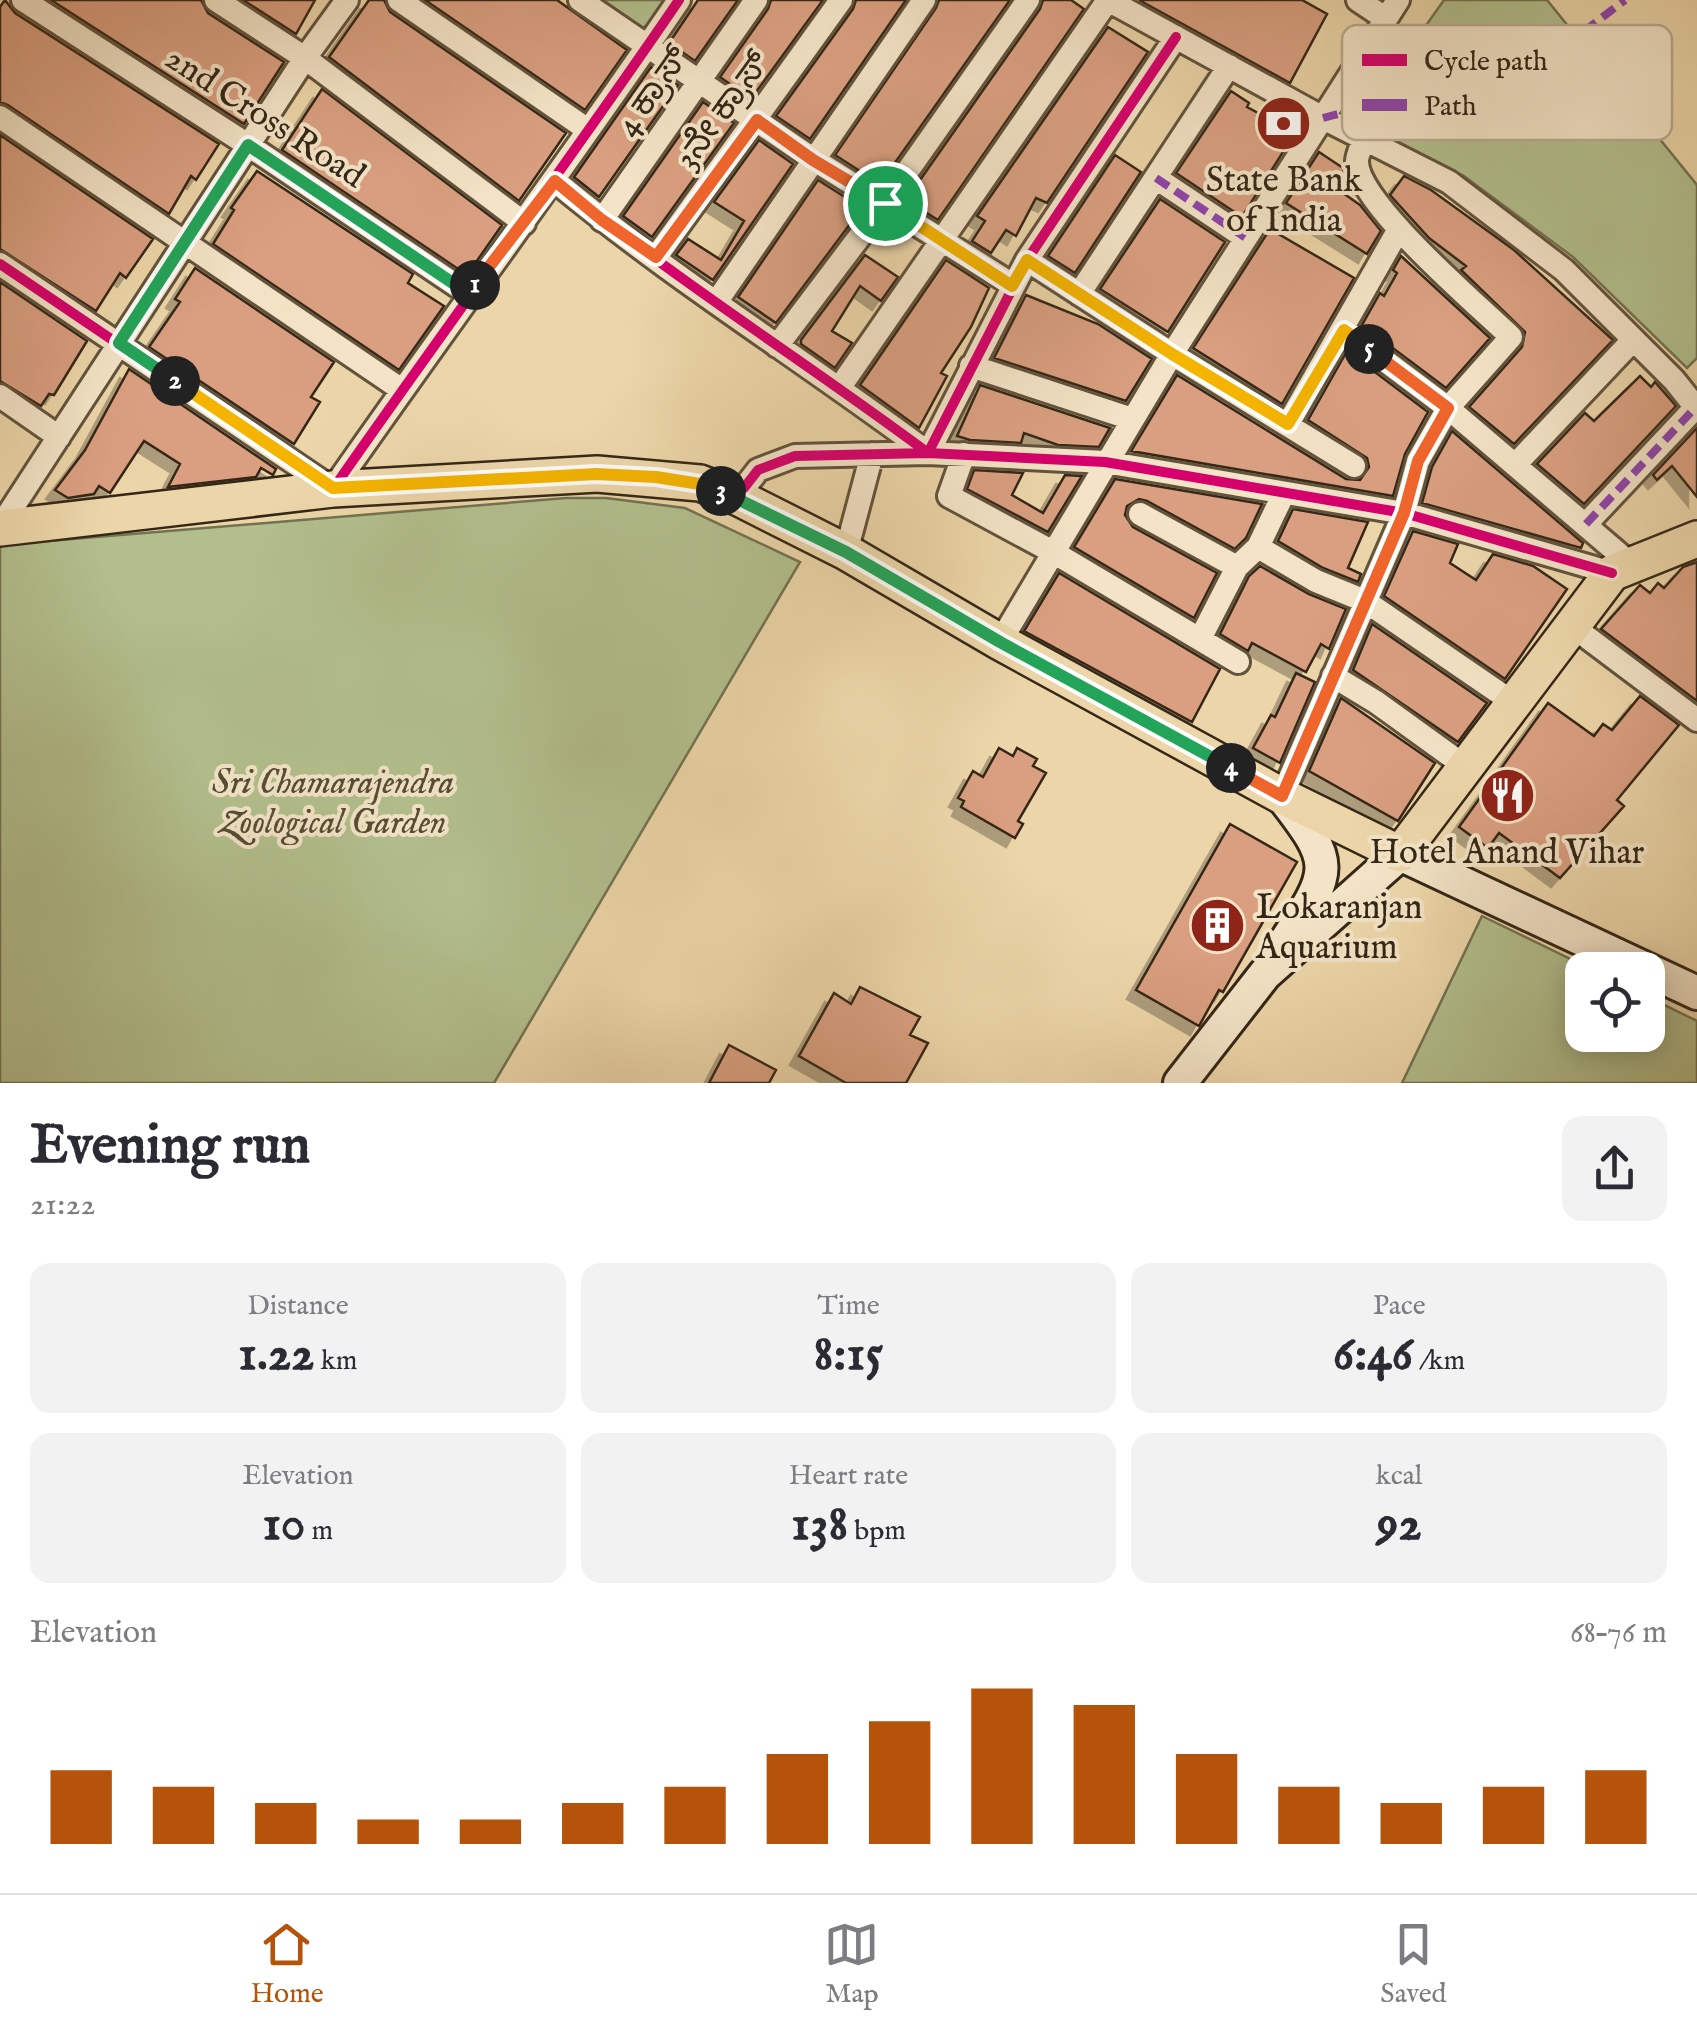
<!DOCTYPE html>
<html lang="en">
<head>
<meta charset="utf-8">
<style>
  body { margin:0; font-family:"IM FELL English","Noto Sans Kannada",serif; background:#f2f2f3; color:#2b2b33; height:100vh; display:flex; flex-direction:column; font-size:38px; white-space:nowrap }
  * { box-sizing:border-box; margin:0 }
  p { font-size:32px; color:#7c7c81 }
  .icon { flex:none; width:55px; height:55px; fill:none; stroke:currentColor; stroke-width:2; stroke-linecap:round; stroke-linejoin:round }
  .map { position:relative; height:1083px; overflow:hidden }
  .details { display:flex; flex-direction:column; background:#fff; flex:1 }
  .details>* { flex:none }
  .controls { position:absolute; left:1565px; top:952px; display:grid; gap:20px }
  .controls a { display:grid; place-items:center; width:100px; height:100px; border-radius:20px; background:#fff; box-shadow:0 5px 25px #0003; font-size:50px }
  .pin { position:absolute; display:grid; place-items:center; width:85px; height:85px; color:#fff; margin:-42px; border:5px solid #fff; border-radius:50%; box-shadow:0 2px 10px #0007 }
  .km { position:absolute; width:50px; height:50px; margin:-25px; border-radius:50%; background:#222; color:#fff; font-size:28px; line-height:50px; text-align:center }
  .round { display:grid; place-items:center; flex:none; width:105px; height:105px; border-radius:20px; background:#f2f2f3 }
  .headline { display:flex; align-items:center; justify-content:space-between; height:170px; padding:0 30px }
  h1 { font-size:55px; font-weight:800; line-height:75px }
  .stats { display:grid; grid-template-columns:repeat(3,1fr); gap:15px; height:170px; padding:10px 30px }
  .stats div { display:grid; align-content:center; border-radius:20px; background:#f2f2f3; text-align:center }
  .stats b { font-size:50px; font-weight:800 }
  .stats small { font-size:28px; font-weight:400 }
  .stats p { font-size:28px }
  .chart { height:280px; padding:20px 30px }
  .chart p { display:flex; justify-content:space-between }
  .chart svg { width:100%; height:180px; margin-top:10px; stroke:#b45309; stroke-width:6 }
  .tab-bar { display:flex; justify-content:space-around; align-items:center; height:140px; border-top:2px solid #e1e1e2; background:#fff; font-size:28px; color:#7c7c81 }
  .tab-bar a { display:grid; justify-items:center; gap:5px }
  .tab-bar .on { color:#b45309 }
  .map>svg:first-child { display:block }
</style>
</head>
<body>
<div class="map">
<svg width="1697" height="1083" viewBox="0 0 1697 1083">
  <defs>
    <filter id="shadow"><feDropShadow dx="-9" dy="9" stdDeviation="0" flood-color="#0004"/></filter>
  </defs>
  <rect width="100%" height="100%" fill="#ecd6a9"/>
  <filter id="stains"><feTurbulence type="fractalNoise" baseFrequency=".002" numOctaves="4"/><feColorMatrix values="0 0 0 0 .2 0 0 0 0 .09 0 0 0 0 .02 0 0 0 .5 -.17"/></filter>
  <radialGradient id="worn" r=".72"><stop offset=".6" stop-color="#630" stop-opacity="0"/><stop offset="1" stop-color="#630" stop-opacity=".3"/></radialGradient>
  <!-- green -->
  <path fill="#b2bf8d" stroke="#737352" stroke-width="2.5" d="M 598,0 L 669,0 L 645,36 Z
    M 1444,0 L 1547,0 L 1697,185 L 1697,358 L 1687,368 L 1573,257 L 1464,176 L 1356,124 Z
    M 566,498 L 606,498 L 685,508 L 800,562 L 494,1083 L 0,1083 L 0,545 Z
    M 1482,916 L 1593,970 L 1582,970 L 1582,1035 L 1648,1035 L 1648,997 L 1697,1021 L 1697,1083 L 1402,1083 Z"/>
  <!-- building -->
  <path fill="#d99f80" stroke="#342717" stroke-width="2.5" filter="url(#shadow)" d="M 5,0 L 15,13 L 219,144 L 196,180 L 191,176 L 169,214 L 8,105 L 0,102 L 0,7 Z
    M 51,0 L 201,0 L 208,13 L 284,62 L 244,124 Z
    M 243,0 L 315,0 L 296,34 Z
    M 369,0 L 384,0 L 390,12 L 566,133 L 519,201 L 329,57 Z
    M 425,0 L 557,0 L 627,50 L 585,110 Z
    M 698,0 L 738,0 L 695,61 L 669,43 Z
    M 771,0 L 823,0 L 751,99 L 720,77 L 768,9 Z
    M 856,0 L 906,0 L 810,139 L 776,116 L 853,9 Z
    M 939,0 L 1010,0 L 880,184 L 835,155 L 936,8 Z
    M 1043,0 L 1071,0 L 1084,9 L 938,220 L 906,200 L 1040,9 Z
    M 1139,0 L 1302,0 L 1327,14 L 1290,83 Z
    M 1108,27 L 1148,52 L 1047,203 L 1036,198 L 1016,236 L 1006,230 L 991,253 L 972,241 L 985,221 L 977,216 Z
    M 651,67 L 678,85 L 599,197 L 574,177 Z
    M 322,89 L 502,225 L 467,275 L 282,150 Z
    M 1231,91 L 1249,103 L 1247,107 L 1295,133 L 1242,217 L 1176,173 Z
    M 703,102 L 734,123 L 652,237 L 623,216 Z
    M 0,135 L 153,239 L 126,278 L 120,273 L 96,311 L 0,249 Z
    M 759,140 L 793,164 L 713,280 L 676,255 L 688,239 L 721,260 L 744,221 L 714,202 Z
    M 1319,152 L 1343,168 L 1347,180 L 1340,191 L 1360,205 L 1381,231 L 1367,254 L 1286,203 Z
    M 1115,155 L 1141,172 L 1075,273 L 1048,256 Z
    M 257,171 L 413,274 L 408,283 L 444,306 L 399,370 L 213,244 L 234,210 L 231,208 Z
    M 1404,176 L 1431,190 L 1514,250 L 1613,340 L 1514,444 L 1469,407 L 1522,347 L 1525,332 L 1461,270 L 1466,266 L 1429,238 L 1390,195 Z
    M 818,180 L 862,208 L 776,323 L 738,297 Z
    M 1160,199 L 1225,242 L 1168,332 L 1100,289 Z
    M 1270,229 L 1354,278 L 1282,404 L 1193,348 Z
    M 865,255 L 898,277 L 881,301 L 860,286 L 832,331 L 852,343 L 835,368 L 801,344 L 801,340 Z
    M 1401,256 L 1490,338 L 1446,388 L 1362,325 L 1380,293 L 1384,296 L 1397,273 L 1393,270 Z
    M 946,260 L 989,288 L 971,327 L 941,373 L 947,376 L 919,428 L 860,385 Z
    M 195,268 L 334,362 L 311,397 L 320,402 L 294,444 L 149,347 L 180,302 L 175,299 Z
    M 0,282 L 87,341 L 54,395 L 49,394 L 41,406 L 0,381 Z
    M 1026,295 L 1098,324 L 1152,359 L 1126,401 L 994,358 Z
    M 1347,351 L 1428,412 L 1405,454 L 1393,496 L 1131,451 L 1177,375 L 1346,479 L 1360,480 L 1369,467 L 1367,458 L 1308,420 Z
    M 129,369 L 276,469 L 273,475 L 261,468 L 256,477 L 168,487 L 180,464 L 144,441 L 110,493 L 99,486 L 94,494 L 68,498 L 55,490 L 85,450 Z
    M 1640,376 L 1651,387 L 1655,382 L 1676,406 L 1584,504 L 1537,464 L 1585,413 L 1594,421 Z
    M 980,385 L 1110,428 L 1099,447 L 1058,445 L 1024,433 L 1021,443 L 970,440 L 957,436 Z
    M 1697,428 L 1697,497 L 1672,466 L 1657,480 L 1653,475 Z
    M 1452,431 L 1583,543 L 1581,548 L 1422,503 L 1432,467 Z
    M 974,470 L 1023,473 L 1012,495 L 1043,513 L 1065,475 L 1082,476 L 1048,532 L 967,489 Z
    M 1115,479 L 1262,504 L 1246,538 L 1235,549 L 1147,501 L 1139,499 L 1127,506 L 1125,515 L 1133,527 L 1217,573 L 1194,618 L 1074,547 Z
    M 1293,509 L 1368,522 L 1348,568 L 1361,574 L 1358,582 L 1323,568 L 1278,541 Z
    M 1413,531 L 1458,544 L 1450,563 L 1476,580 L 1493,554 L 1533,566 L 1567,589 L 1505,679 L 1384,596 Z
    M 1697,562 L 1697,701 L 1601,629 L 1640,585 L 1650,593 L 1658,583 L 1664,588 L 1683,567 Z
    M 1260,566 L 1309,594 L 1346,609 L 1329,649 L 1321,644 L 1306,672 L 1252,643 L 1248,651 L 1220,634 L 1249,576 Z
    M 1059,573 L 1220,669 L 1192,722 L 1024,631 Z
    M 1372,624 L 1487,703 L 1458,742 L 1353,670 Z
    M 1296,673 L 1315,682 L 1280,763 L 1253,748 L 1271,715 L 1275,717 Z
    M 1640,696 L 1679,725 L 1617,800 L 1624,806 L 1560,878 L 1499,833 L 1488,848 L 1459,827 L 1548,703 L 1594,736 L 1603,724 L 1612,730 Z
    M 1341,698 L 1435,763 L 1398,821 L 1309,771 Z
    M 999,748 L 1013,756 L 1017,748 L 1037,759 L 1033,766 L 1046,773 L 1018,821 L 1023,824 L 1015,838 L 961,807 L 964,801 L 958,798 L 973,771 L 983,777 Z
    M 1230,824 L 1297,862 L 1223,992 L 1219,990 L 1199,1026 L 1136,990 Z
    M 860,987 L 920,1017 L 910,1035 L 928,1043 L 906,1083 L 846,1083 L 799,1056 L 834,993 L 851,1004 Z
    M 729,1045 L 776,1070 L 769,1083 L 709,1083 Z"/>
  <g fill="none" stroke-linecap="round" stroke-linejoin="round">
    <defs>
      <path id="minor" d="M 23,0 L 248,145 L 469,294
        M 216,0 L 305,58 L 524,223
        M 399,0 L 588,130
        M 580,0 L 813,159 L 1013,285
        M 1108,0 L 1323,118 L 1449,182 L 1564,270 L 1674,380 L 1697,409
        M 1358,0 L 1385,18
        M 0,117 L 402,390
        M 1156,178 L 1246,238
        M 555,181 C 673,279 805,361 928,453 L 1027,260 L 1176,37
        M 602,220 L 756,0
        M 656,257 L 841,0
        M 1027,260 L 1172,354 L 1354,466
        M 0,264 L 333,489 C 447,325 567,165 679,0
        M 1079,294 L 1229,66
        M 717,301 L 924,0
        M 1344,330 L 1448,408 L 1632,565
        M 777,346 L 885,203 L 1028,0
        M 971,366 L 1132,419
        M 840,387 L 1108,0
        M 0,396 L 59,437
        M 1288,424 L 1399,229
        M 964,454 L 949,496 L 1053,552 L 1238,662
        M 1516,464 L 1633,340
        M 737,497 L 758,470 L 795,456 L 928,453 L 1105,462 L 1404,513 L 1612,573
        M 1140,514 L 1237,567
        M 1586,524 L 1695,408
        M 0,527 L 305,58 L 347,0
        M 1258,547 L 1316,581 L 1365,601 L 1514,703
        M 846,552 L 872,454
        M 1572,626 L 1697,720
        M 1200,639 L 1237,567 L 1258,547 L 1284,493
        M 1000,642 L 1172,354 L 1398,0
        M 1333,676 L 1376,702 L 1466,767
        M 1282,796 L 1404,513 L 1418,461 L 1448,408 L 1511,337 C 1479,306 1356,202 1357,161 C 1357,155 1362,145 1364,139"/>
      <path id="secondary" d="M 1282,796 C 1335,864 1333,869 1286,941
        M 1180,1083 L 1265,974 L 1400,854 L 1697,993"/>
      <path id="primary" d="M 0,528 L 333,489 L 597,474 L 700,483 L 737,497 L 846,552 L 1000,642 L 1282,796 L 1400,854 L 1612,573 L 1697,539"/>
    </defs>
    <!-- minor casing -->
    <use href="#minor" stroke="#62533c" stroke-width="28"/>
    <!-- secondary casing -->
    <use href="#secondary" stroke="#342717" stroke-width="38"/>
    <!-- primary casing -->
    <use href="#primary" stroke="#342717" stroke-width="40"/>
    <!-- minor -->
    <use href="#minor" stroke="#f3e4c7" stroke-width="22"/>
    <!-- secondary -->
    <use href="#secondary" stroke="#f3e4c7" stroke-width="32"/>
    <!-- primary -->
    <use href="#primary" stroke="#ecd6a9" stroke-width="35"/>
    <!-- quiet -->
    <path stroke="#8e44ad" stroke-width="8" stroke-dasharray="15 8" stroke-linecap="butt" d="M 1323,118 L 1482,76 L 1583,32 L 1625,0
      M 1156,178 L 1246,238
      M 1586,524 L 1695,408"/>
    <defs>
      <path id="cycleway" d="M 555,181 C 673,279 805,361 928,453 L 1027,260 L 1176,37
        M 0,264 L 333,489 C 447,325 567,165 679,0
        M 737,497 L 758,470 L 795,456 L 928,453 L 1105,462 L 1404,513 L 1612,573"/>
    </defs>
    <!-- cycleway casing -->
    <use href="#cycleway" stroke="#f3e4c7" stroke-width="16"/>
    <!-- cycleway -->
    <use href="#cycleway" stroke="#d6006c" stroke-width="10"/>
  </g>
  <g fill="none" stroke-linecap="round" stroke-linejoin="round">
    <defs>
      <path id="split-1" d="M 475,285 L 555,181 L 602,220 L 656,257 L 757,120 L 813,160 L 885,203"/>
      <path id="split-2" d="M 175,381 L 119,343 L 248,145 L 469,294 L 475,285"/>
      <path id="split-3" d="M 175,381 L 333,488 L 596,474 L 656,477 L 700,484 L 721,491"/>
      <path id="split-4" d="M 721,491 L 846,552 L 1000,642 L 1231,768"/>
      <path id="split-5" d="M 1231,768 L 1282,796 L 1404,513 L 1418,461 L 1448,408 L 1369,349"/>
      <path id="split-6" d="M 885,203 L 1012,286 L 1027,260 L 1172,354 L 1288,424 L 1344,330 L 1369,349"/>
    </defs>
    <!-- split-1 casing -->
    <use href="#split-1" stroke="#fff" stroke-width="20"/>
    <!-- split-2 casing -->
    <use href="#split-2" stroke="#fff" stroke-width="20"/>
    <!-- split-3 casing -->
    <use href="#split-3" stroke="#fff" stroke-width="20"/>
    <!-- split-4 casing -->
    <use href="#split-4" stroke="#fff" stroke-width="20"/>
    <!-- split-5 casing -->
    <use href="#split-5" stroke="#fff" stroke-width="20"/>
    <!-- split-6 casing -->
    <use href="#split-6" stroke="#fff" stroke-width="20"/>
    <!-- split-1 -->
    <use href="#split-1" stroke="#f0652b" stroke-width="12"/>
    <!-- split-2 -->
    <use href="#split-2" stroke="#22a559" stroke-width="12"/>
    <!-- split-3 -->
    <use href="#split-3" stroke="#f5b400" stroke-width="12"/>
    <!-- split-4 -->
    <use href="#split-4" stroke="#22a559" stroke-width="12"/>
    <!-- split-5 -->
    <use href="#split-5" stroke="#f0652b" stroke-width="12"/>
    <!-- split-6 -->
    <use href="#split-6" stroke="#f5b400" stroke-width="12"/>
  </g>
  <!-- icons -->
  <defs>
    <symbol id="bank-disc" viewBox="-11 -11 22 22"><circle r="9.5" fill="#8f2418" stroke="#f3e4c7"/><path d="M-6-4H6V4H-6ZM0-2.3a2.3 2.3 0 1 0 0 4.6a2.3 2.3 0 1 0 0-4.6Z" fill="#fff"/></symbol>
    <symbol id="restaurant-disc" viewBox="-11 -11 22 22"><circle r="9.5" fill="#8f2418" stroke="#f3e4c7"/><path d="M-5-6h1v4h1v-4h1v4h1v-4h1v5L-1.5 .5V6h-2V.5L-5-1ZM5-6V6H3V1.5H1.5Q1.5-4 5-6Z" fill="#fff"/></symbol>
    <symbol id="building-disc" viewBox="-11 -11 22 22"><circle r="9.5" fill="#8f2418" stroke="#f3e4c7"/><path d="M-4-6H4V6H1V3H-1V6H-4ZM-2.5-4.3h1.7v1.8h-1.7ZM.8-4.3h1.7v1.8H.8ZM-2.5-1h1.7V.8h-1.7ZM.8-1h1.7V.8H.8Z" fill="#fff"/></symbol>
  </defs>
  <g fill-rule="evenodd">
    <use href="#bank-disc" x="1252" y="92" width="63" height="63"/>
    <use href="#restaurant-disc" x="1476" y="764" width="63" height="63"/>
    <use href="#building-disc" x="1186" y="894" width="63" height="63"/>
  </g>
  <g text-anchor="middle" stroke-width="8" stroke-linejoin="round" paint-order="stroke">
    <!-- street labels -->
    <g font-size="35" fill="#342717" stroke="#f3e4c7">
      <text transform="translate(651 90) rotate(-55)" y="12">4 ಕ್ರಾಸ್</text>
      <text transform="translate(721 109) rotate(-54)" y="12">3ನೆೇ ಕ್ರಾಸ್</text>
      <text transform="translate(266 116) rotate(33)" y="12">2nd Cross Road</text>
    </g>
    <!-- poi labels -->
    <g font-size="35" fill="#342717" stroke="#f3e4c7">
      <text x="1284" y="191">State Bank<tspan x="1284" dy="40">of India</tspan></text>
      <text x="1507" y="863">Hotel Anand Vihar</text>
      <text x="1256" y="918" text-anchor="start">Lokaranjan<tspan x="1256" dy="40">Aquarium</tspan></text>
    </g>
    <!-- park labels -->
    <g font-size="35" font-style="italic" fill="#544d34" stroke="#f3e4c7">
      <text x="333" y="793">Sri Chamarajendra<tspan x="333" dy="40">Zoological Garden</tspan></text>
    </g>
  </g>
  <!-- legend -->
  <rect x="1342" y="25" width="330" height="115" rx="15" fill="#f3e4c7" stroke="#baab92" stroke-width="2.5"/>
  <rect x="1362" y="54" width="45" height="12" fill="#d6006c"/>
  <rect x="1362" y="99" width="45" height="12" fill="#8e44ad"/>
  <g font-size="28" fill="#342717">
    <text x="1424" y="70">Cycle path</text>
    <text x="1424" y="115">Path</text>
  </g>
  <rect width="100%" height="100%" filter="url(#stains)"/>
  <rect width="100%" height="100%" fill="url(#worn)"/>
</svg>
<div class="controls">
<a><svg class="icon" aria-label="locate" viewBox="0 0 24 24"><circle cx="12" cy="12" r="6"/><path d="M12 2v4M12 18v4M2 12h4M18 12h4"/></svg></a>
</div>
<div class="pin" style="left:885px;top:203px;background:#1e9e55"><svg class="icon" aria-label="arrive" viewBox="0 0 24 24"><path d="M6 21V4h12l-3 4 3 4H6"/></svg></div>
<b class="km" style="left:475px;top:285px">1</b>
<b class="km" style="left:175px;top:381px">2</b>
<b class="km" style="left:721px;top:491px">3</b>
<b class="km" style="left:1231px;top:768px">4</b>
<b class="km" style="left:1369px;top:349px">5</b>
</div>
<section class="details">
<div class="headline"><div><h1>Evening run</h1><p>21:22</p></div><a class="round"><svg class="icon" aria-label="share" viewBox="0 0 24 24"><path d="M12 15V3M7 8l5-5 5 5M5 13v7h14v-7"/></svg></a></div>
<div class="stats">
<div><p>Distance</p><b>1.22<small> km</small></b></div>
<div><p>Time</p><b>8:15</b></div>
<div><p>Pace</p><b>6:46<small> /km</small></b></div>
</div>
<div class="stats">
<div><p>Elevation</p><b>10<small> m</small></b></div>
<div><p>Heart rate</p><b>138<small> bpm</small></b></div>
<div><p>kcal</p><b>92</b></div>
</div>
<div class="chart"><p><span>Elevation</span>68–76 m</p>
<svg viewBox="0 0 160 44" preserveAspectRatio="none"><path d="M5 44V26M15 44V30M25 44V34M35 44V38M45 44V38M55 44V34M65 44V30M75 44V22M85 44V14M95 44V6M105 44V10M115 44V22M125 44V30M135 44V34M145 44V30M155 44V26"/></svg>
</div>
</section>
<nav class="tab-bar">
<a class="on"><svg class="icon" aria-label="home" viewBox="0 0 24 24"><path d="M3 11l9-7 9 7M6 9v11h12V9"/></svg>Home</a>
<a><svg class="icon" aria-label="map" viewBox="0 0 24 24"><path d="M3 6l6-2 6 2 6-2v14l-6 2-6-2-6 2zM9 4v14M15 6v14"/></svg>Map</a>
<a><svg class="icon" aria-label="saved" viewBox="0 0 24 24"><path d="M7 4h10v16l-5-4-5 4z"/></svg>Saved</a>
</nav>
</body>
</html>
